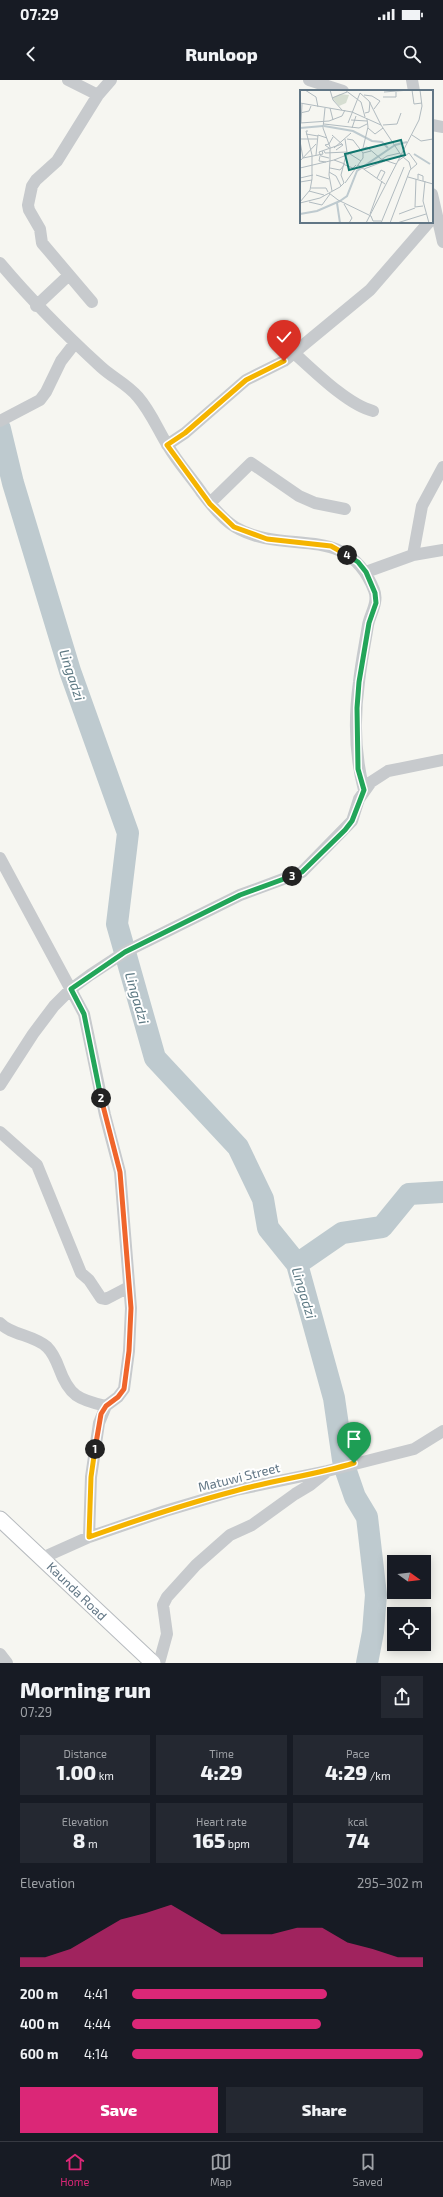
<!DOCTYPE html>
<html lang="en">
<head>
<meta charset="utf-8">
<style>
  body { margin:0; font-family:"Exo 2",sans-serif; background:#242831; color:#f1f3f6; height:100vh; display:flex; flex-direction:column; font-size:15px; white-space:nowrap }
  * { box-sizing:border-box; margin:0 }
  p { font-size:13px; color:#9ea1a6 }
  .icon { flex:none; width:22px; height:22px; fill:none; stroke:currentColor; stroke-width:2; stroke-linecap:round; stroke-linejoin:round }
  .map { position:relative; height:1583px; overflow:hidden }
  .sheet { display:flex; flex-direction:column; background:#171b24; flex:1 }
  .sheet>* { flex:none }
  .needle { width:26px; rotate:105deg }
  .controls { position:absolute; left:387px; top:1475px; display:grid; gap:8px }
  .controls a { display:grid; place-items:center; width:44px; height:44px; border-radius:0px; background:#171b24; box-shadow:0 2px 10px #0003; font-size:20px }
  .pin { position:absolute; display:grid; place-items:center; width:34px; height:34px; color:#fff; margin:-41px -17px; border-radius:50% 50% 50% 0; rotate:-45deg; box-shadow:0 0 4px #0007 }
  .pin .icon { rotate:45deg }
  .km { position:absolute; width:20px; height:20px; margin:-10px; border-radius:50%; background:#222; color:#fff; font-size:11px; line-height:20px; text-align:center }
  .round { display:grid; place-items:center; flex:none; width:42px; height:42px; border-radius:0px; background:#242831 }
  .overview { display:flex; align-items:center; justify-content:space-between; height:68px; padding:0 20px }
  h1 { font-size:22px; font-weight:800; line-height:30px }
  .figures { display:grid; grid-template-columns:repeat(3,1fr); gap:6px; height:68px; padding:4px 20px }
  .figures div { display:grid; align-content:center; border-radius:0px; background:#242831; text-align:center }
  .figures b { font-size:20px; font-weight:800 }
  .figures small { font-size:11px; font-weight:400 }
  .figures p { font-size:11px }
  .chart { height:112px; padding:8px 20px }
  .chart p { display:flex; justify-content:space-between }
  .chart svg { width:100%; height:72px; margin-top:4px; fill:#db2777; opacity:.7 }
  .primary-button { display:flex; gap:8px; margin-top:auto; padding:8px 20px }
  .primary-button a { flex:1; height:46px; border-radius:0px; background:#db2777; color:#fff; font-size:16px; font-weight:800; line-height:46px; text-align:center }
  .primary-button a+a { background:#242831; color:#f1f3f6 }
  ul { padding:0 20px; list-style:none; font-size:13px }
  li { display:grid; grid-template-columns:64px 48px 1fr; align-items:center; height:30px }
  li i { height:10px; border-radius:5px; background:#db2777 }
  .status { display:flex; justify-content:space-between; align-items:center; height:28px; padding:0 20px; background:#171b24; direction:ltr }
  .status svg { height:11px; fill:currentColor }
  header { display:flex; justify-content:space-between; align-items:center; height:52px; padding:0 20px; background:#171b24; font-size:18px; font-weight:800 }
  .menu { display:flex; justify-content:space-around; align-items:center; height:56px; border-top:1px solid #363941; background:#171b24; font-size:11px; color:#9ea1a6 }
  .menu a { display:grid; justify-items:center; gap:2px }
  .menu .selected { color:#db2777 }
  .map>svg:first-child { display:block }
</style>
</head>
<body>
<div class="status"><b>07:29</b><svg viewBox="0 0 49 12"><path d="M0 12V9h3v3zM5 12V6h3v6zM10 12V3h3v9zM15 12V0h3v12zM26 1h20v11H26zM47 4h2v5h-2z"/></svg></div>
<header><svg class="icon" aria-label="back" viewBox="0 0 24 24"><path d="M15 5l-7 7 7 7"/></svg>Runloop<svg class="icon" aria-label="search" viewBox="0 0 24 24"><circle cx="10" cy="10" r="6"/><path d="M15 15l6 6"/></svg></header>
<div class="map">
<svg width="443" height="1583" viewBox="0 0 443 1583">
  <rect width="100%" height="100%" fill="#f6f6f1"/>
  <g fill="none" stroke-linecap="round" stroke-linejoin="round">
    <!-- river -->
    <path stroke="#becacf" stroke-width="22" d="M 0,349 L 13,403 L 70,591 L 128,753 L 117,844 L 155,978 L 238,1067 L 263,1119 L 268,1148 L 297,1184 L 334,1318 L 343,1380
      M 297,1184 L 342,1153 L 382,1147 L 409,1114 L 443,1112
      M 346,1391 L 355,1417 L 367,1437 L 376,1515 L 373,1552 L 367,1583"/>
    <defs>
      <path id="major" d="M 0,1439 L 153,1583"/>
    </defs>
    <!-- major casing -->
    <use href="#major" stroke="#b7bbbf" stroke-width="17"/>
    <!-- minor -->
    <path stroke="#c7cacd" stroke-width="12" d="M 68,0 L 98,15
      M 309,0 L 343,11
      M 412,0 L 414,11
      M 432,45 L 443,47
      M 432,114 L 443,162
      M 0,183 C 32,221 65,254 101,287 C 113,298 127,304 138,317 C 151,332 158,350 168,366 C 178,383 191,397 202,413 C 211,425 222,439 235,447 C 286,477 347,441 374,510 C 379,522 370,534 368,545 C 365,564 361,583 359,602 C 354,638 355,676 364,710
      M 92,222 L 42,163 L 40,149 L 29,130 L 28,125 L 32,106 L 36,100 L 57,81 L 98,15 L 111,0
      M 36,226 L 69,195
      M 294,273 C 314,291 348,325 373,331
      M 0,341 L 40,320 L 46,312 L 61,281 L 75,263
      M 167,365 L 185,353 L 246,300 L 284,281 L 370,210 L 429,142
      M 210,423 L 251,383 L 299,416 L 315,423 L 345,429
      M 413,475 L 422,426 L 443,387
      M 366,492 L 413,475 L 443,470
      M 0,778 L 84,934 L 105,1035 L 120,1092 L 131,1228 L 129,1271 L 124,1309 L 118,1317 L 106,1326 L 99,1343 L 91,1397 L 89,1457
      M 0,1005 L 33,954 L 54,926 L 71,909 L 90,895 L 125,872 L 240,815 L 302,792 L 352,741 L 359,719 L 371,702 L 388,691 L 443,680
      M 0,1052 L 37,1085 L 81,1193 L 89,1200 L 101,1218 L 106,1219 L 129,1207
      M 0,1243 C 11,1255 34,1255 47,1267 C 53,1273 56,1280 59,1288 C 69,1316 79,1320 106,1326
      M 42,1478 L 89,1457 L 165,1431 L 236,1410 L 327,1391 L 414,1369 L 443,1351
      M 0,1574 L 7,1583
      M 159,1583 L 167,1554 L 163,1525 L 167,1517 L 196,1485 L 230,1455 L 252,1445 L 295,1414 L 310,1405 L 326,1392"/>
    <!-- major -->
    <use href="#major" stroke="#fff" stroke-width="15"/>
  </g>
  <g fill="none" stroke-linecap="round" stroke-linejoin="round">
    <defs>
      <path id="split-1" d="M 95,1369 L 91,1397 L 89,1457 C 137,1440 185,1424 235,1411 C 274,1400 315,1395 354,1383"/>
      <path id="split-2" d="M 95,1369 L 101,1334 L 106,1326 L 118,1317 L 124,1309 L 129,1271 L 131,1228 L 120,1092 L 101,1018"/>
      <path id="split-3" d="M 101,1018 L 84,934 L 71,909 L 125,872 L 240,815 L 292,796"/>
      <path id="split-4" d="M 292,796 L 302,792 L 345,750 L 352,741 L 364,710 L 358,689 L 357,628 L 359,602 L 369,543 L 376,523 L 375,513 L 366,492 L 358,482 L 347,475"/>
      <path id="split-5" d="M 284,281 L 246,300 L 185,353 L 167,365 L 210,424 L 234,447 L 267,459 L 331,466 L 347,475"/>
    </defs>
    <!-- split-1 casing -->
    <use href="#split-1" stroke="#fff" stroke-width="8"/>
    <!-- split-2 casing -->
    <use href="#split-2" stroke="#fff" stroke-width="8"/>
    <!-- split-3 casing -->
    <use href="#split-3" stroke="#fff" stroke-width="8"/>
    <!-- split-4 casing -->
    <use href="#split-4" stroke="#fff" stroke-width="8"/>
    <!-- split-5 casing -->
    <use href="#split-5" stroke="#fff" stroke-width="8"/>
    <!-- split-1 -->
    <use href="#split-1" stroke="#f5b400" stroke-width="5"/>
    <!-- split-2 -->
    <use href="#split-2" stroke="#f0652b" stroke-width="5"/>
    <!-- split-3 -->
    <use href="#split-3" stroke="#22a559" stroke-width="5"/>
    <!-- split-4 -->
    <use href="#split-4" stroke="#22a559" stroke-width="5"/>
    <!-- split-5 -->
    <use href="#split-5" stroke="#f5b400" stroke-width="5"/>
  </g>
  <g text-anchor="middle" stroke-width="4" stroke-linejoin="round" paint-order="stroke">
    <!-- street labels -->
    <g font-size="13" fill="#617685" stroke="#fff">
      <text transform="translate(239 1397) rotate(-14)" y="5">Matuwi Street</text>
      <text transform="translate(77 1511) rotate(44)" y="5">Kaunda Road</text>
    </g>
    <!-- water labels -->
    <g font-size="14" font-style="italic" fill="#5d7983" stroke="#fff">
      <text transform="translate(72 595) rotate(72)" y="5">Lingadzi</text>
      <text transform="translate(137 918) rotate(74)" y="5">Lingadzi</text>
      <text transform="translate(304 1213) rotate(73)" y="5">Lingadzi</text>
    </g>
  </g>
  <!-- overview -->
  <g transform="translate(300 10)">
    <rect width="133" height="133" fill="#f6f6f1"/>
    <path d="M 40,4 L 49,5 L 46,13 L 39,16 L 32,8 Z" fill="#d6ded2"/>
    <path fill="none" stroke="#becacf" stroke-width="2" d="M 24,36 L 53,41 L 72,51 L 82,52 L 88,58M 0,38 L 23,36M 95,55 L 107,52M 114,64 L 130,74M 40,111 L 47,106 L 57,81 L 95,55M 37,113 L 40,133M 0,124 L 17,121 L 40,111"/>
    <path fill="none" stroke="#b1bbc0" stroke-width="1" d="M 5,0 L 16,7 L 18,17M 30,0 L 33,10 L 42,20M 45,0 L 61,12 L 65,27M 112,0 L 114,14 L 122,13M 84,2 L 110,0M 64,5 L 72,6 L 80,11 L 74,19M 83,7 L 96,7 L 96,2M 32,8 L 47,2M 0,13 L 52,22 L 81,35 L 101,65M 25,18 L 23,38 L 30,57 L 30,71M 30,18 L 33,30M 0,23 L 9,21 L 11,16M 65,23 L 69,22 L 70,12M 51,30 L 67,31M 0,33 L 29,31 L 42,26 L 45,20M 1,33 L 2,14M 48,33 L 60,3 L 69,11 L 81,35M 24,34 L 59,38 L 67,34M 83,35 L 97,34 L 101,23M 52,38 L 56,26M 68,38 L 75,44 L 83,38M 6,44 L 18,46M 32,45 L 43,55 L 36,60M 112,45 L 121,51 L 133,49M 0,49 L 17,49M 45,49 L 47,62M 47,49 L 53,50 L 63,63M 0,51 L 3,68 L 23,64 L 22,61M 29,58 L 25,55 L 29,54 L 33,47M 34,58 L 51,43M 63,58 L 68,37 L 67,29M 24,61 L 25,63 L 47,62M 50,64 L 61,71M 16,65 L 18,45 L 27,48M 20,66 L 19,71 L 26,72M 103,67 L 109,72 L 111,79M 29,68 L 21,66 L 19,62 L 42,54M 0,71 L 16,54M 30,71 L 29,85 L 32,101M 75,74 L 87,66 L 100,63M 45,75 L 53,78 L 56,75M 58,75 L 85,94M 0,78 L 34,70 L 67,57 L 81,69 L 96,74M 30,78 L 40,80 L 45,74 L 34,70M 64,79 L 85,71M 29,82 L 36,86 L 41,96M 16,85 L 29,89M 108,87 L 133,94M 0,88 L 13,85M 77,88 L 81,80 L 85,82 L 81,90M 116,89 L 115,117 L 123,116M 118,89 L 118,84 L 123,86 L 123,91M 125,91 L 123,111 L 129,133M 0,92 L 12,90M 45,93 L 63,68 L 63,63 L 71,61M 133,94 L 133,117M 11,98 L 26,98 L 28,102M 9,101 L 24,105M 29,103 L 38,110 L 71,126 L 73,131 L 81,131M 0,112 L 10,100 L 12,89 L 12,65 L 6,41 L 8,41M 9,112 L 22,115 L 30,104M 0,113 L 20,108 L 40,97 L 44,93 L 41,85 L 46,65M 44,114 L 52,128 L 49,133M 70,124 L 82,91M 99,124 L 115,118M 66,133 L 119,30 L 122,16 L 120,0M 81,133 L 104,77M 90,133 L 110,80 L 117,74 L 109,63 L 98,71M 97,133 L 126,124"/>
    <path fill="#0f766e" fill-opacity="0.15" stroke="#0f766e" stroke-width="2" d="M 101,50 L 105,65 L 49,80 L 45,64 Z"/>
    <rect width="133" height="133" fill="none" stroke="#617685" stroke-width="2"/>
  </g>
</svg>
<div class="controls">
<a><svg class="needle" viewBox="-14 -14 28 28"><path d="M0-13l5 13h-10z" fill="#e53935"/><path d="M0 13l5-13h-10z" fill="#9ea1a6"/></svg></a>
<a><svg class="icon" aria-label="locate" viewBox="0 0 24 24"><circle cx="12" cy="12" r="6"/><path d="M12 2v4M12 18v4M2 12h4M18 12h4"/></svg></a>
</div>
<div class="pin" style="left:354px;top:1383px;background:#1e9e55"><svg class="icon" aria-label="arrive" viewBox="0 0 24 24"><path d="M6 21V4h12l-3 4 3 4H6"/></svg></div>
<div class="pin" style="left:284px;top:281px;background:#d93025"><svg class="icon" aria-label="check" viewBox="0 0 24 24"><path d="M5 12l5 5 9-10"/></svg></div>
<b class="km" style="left:95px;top:1369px">1</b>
<b class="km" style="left:101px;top:1018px">2</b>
<b class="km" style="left:292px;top:796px">3</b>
<b class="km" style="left:347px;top:475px">4</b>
</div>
<section class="sheet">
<div class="overview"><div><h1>Morning run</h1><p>07:29</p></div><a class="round"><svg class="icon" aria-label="share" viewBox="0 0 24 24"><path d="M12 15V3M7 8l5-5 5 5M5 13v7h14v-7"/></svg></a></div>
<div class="figures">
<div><p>Distance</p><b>1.00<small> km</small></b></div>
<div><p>Time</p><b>4:29</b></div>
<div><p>Pace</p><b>4:29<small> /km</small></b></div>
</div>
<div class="figures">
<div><p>Elevation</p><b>8<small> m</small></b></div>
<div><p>Heart rate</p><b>165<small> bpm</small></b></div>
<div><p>kcal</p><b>74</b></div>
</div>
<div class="chart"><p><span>Elevation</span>295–302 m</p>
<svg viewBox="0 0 160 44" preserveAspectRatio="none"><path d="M0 44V38L10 38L20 33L30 24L40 15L50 11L60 6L70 15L80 24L90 24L100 24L110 20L120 20L130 29L140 33L150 38L160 38V44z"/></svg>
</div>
<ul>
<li><b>200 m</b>4:41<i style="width:67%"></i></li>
<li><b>400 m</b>4:44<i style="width:65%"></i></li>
<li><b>600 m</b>4:14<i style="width:100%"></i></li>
</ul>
<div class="primary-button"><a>Save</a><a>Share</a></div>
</section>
<nav class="menu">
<a class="selected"><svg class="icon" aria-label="home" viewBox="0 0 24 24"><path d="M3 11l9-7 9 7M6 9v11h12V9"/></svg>Home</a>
<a><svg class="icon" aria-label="map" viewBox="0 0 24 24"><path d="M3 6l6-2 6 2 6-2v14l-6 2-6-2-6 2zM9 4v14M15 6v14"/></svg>Map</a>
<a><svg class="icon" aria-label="saved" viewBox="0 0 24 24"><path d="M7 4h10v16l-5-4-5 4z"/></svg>Saved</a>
</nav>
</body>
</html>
